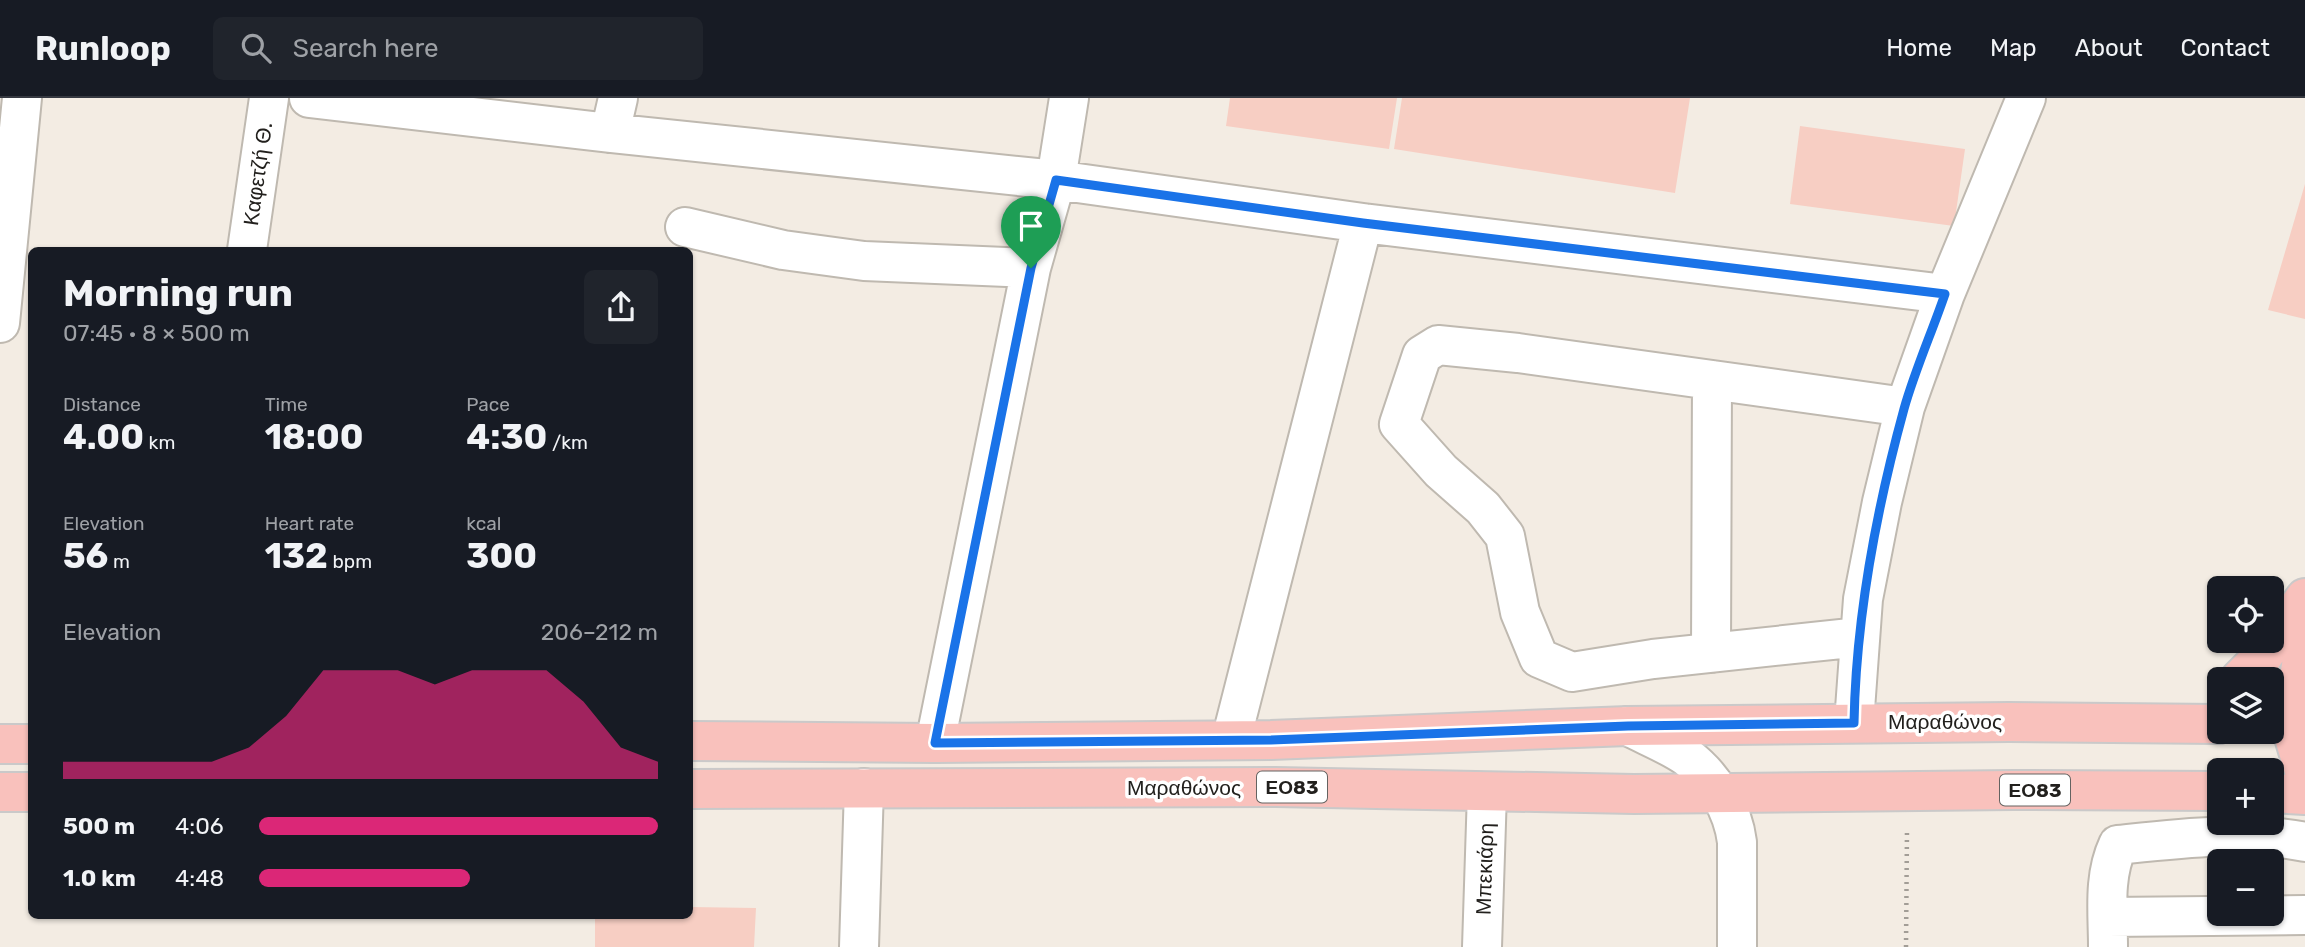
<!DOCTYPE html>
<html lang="en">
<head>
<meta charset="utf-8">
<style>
  body { margin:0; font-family:Rubik,sans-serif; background:#20242c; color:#f1f3f6; height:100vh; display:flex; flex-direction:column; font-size:26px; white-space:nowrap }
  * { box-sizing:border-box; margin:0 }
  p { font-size:23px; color:#9ea1a6 }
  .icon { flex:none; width:38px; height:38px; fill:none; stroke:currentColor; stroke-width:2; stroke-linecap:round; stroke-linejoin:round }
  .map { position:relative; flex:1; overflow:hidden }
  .side { position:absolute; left:28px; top:149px; width:665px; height:672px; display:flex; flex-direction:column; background:#171b24; border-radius:10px; box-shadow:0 2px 5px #0004 }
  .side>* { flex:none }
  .tools { position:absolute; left:2207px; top:478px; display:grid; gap:14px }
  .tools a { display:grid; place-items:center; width:77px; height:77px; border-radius:10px; background:#171b24; box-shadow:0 2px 5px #0004; font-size:35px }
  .pin { position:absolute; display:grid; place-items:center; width:60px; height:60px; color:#fff; margin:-72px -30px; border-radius:50% 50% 50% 0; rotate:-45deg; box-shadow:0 0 7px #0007 }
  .pin .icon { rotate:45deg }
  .round { display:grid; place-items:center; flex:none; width:74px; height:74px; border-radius:10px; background:#20242c }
  .head { display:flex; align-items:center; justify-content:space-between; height:119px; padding:0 35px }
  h1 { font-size:38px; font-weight:700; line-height:52px }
  .figures { display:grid; grid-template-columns:repeat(3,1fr); gap:10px; height:119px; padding:7px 35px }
  .figures div { display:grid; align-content:center }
  .figures b { font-size:35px; font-weight:700 }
  .figures small { font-size:19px; font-weight:400 }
  .figures p { font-size:19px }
  .chart { height:196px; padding:14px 35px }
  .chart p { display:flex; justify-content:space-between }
  .chart svg { width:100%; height:126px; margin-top:7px; fill:#db2777; opacity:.7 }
  ul { padding:0 35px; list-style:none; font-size:23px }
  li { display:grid; grid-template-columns:112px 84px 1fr; align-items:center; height:52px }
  li i { height:18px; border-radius:9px; background:#db2777 }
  header { display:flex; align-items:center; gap:42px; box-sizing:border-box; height:98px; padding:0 35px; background:#171b24; border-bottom:2px solid #363941 }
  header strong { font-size:33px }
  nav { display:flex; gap:38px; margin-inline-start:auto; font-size:24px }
  .search { width:490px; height:63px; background:#20242c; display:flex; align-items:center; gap:18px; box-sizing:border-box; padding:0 24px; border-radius:10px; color:#9ea1a6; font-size:26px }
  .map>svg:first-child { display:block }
</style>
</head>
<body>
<header>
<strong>Runloop</strong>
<div class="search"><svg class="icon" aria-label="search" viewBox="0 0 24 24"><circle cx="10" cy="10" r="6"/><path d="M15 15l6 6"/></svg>Search here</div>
<nav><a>Home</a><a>Map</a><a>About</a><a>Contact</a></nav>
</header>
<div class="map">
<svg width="2305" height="849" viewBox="0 0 2305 849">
  <rect width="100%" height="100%" fill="#f3ece3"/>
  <!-- building -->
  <path fill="#f7cec3" d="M 1230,0 L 1397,0 L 1389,51 L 1226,28 Z
    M 1402,0 L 1690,0 L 1675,95 L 1394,51 Z
    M 1800,28 L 1965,51 L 1954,128 L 1790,106 Z
    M 2305,86 L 2305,221 L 2268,212 Z
    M 690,809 L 756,810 L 754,849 L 595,849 L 595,817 L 690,817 Z"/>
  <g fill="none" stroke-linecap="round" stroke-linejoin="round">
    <defs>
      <path id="minor" d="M 309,0 L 610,35 L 1056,82 L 1363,125 L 1945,196
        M 610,35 L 618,0
        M 685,129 L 783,152 L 864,163 L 1031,170
        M 247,152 L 269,0
        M 0,225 L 22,0
        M 1860,539 L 1653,561 L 1572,574 L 1539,560 L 1520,514 L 1505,438 L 1483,410 L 1441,373 L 1399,326 L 1422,257 L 1438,247 L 1518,255 L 1905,309
        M 1711,555 L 1712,282
        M 1854,625 L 1863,501 L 1882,404 L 1905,309 L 1945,196 L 2026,0
        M 1628,628 C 1647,638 1670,647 1687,659 C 1714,679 1733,712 1737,744 L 1737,849
        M 1231,642 L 1363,125
        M 935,645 L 1031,170 L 1056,82 L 1069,0
        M 2108,819 L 2305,817
        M 859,849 L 864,690
        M 1482,849 L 1487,694
        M 2108,849 C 2108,815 2103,779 2118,747 C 2175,741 2249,732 2305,744"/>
      <path id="major" d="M 2305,543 L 2291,629 L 2305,676
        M 2240,581 L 2263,558 L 2305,500
        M 690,643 L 935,645 L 1271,642 L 1628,628 L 2009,624 L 2219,626
        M 0,646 L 32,646
        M 690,691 L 1276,689 L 1634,696 L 2013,692 L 2219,693
        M 0,694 L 32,694
        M 2272,695 L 2305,697"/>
    </defs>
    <!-- minor casing -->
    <use href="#minor" stroke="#bfb9b0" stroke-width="42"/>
    <!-- major casing -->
    <use href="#major" stroke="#cac9c9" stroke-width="42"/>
    <!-- path -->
    <path stroke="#a29d96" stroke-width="4.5" stroke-dasharray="2 5" stroke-linecap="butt" d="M 1906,849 L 1907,731"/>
    <!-- minor -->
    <use href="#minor" stroke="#fff" stroke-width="38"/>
    <!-- major -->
    <use href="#major" stroke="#f9c1bc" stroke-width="38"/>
  </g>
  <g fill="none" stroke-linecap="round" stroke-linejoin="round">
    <defs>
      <path id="route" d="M 1056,82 L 1363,125 L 1945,196 C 1932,234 1915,272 1904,311 C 1876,413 1856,519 1854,625 L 1628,628 L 1271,642 L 935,645 L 1031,170 Z"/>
    </defs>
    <!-- route casing -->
    <use href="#route" stroke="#fff" stroke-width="14"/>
    <!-- route -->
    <use href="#route" stroke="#1a73e8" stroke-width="9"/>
  </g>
  <g text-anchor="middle" stroke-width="7" stroke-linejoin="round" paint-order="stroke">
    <!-- shield labels -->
    <g fill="#fff" stroke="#646361" stroke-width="2">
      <rect x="1257" y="673.5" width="70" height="31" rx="5"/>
      <rect x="2000" y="676.5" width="70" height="31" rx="5"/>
    </g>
    <g font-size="19" font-weight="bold" fill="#22201d">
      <text x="1292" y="696">ΕΟ83</text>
      <text x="2035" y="699">ΕΟ83</text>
    </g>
    <!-- street labels -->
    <g font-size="21" fill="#22201d" stroke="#fff">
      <text transform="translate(258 76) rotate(-82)" y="7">Καφετζή Θ.</text>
      <text x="1945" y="631">Μαραθώνος</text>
      <text x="1184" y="697">Μαραθώνος</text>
      <text transform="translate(1485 771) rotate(-88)" y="7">Μπεκιάρη</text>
    </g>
  </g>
</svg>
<div class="tools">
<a><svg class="icon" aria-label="locate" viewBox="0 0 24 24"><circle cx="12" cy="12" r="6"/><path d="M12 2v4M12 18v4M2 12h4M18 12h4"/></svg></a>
<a><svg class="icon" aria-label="layers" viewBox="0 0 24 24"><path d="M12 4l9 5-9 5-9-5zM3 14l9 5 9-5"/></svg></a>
<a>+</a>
<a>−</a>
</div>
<div class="pin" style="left:1031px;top:170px;background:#1e9e55"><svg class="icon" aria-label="arrive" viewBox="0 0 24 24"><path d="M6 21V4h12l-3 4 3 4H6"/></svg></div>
<section class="side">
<div class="head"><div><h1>Morning run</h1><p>07:45 · 8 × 500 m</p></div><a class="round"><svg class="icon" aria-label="share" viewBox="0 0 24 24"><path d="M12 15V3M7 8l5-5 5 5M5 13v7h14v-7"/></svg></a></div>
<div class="figures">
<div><p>Distance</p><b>4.00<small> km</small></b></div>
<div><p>Time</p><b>18:00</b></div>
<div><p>Pace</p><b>4:30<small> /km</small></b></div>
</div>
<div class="figures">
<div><p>Elevation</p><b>56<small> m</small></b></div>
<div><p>Heart rate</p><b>132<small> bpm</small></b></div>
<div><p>kcal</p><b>300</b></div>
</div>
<div class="chart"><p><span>Elevation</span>206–212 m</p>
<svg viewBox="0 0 160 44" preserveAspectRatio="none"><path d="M0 44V38L10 38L20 38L30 38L40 38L50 33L60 22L70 6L80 6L90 6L100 11L110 6L120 6L130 6L140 17L150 33L160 38V44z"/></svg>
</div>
<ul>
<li><b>500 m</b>4:06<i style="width:100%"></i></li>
<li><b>1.0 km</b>4:48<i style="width:53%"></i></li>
</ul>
</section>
</div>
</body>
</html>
